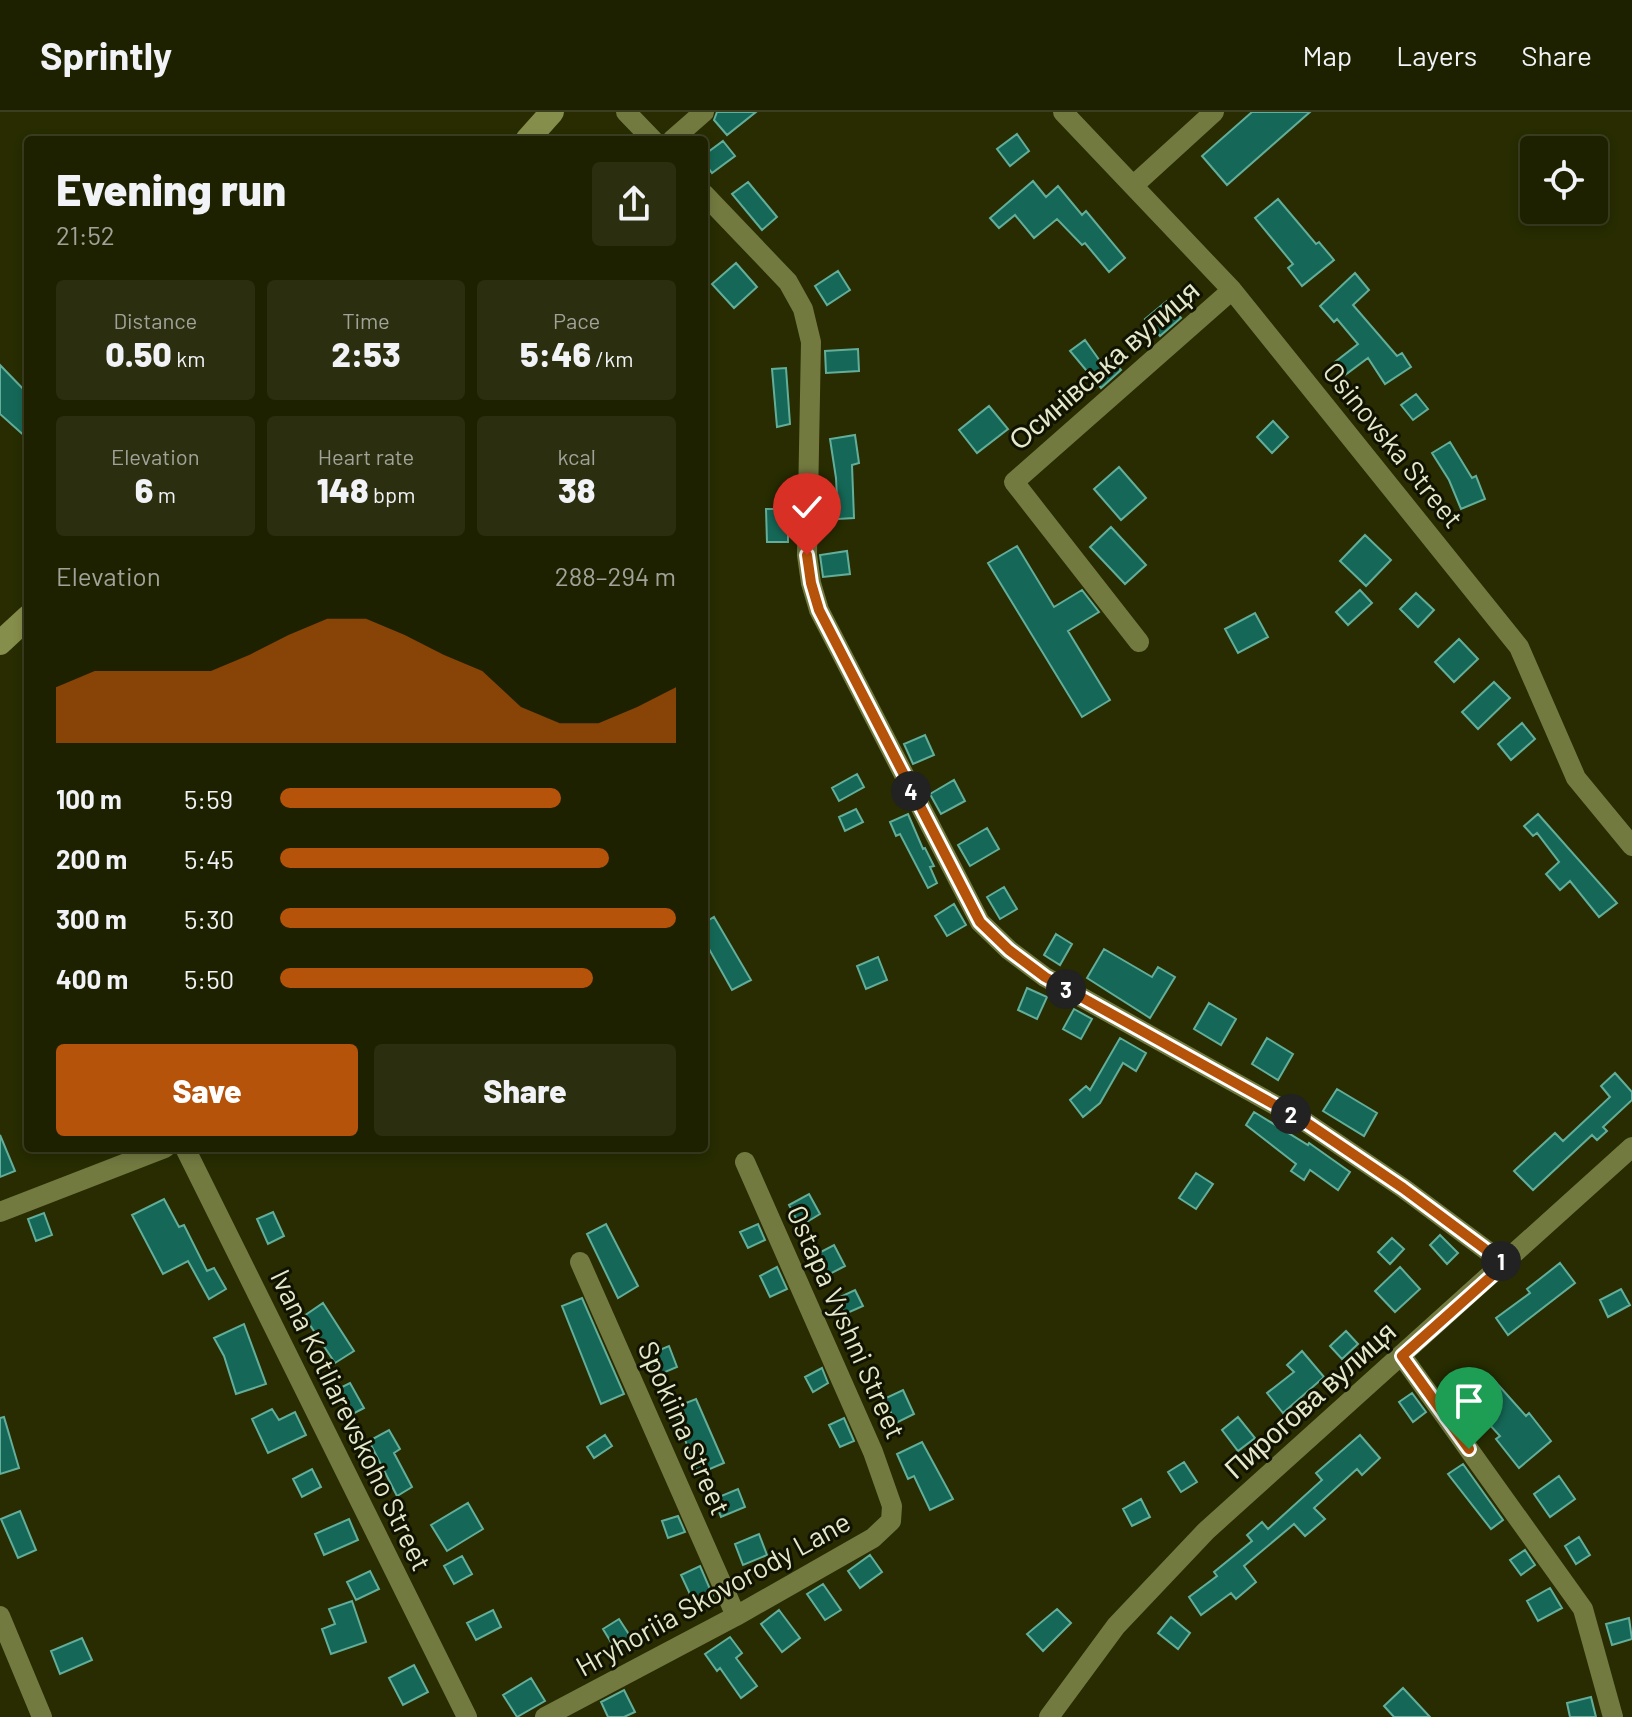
<!DOCTYPE html>
<html lang="en">
<head>
<meta charset="utf-8">
<style>
  body { margin:0; font-family:Barlow,sans-serif; background:#2b2e0f; color:#f1f3f6; height:100vh; display:flex; flex-direction:column; font-size:30px; white-space:nowrap }
  * { box-sizing:border-box; margin:0 }
  p { font-size:26px; color:#a1a399 }
  .icon { flex:none; width:44px; height:44px; fill:none; stroke:currentColor; stroke-width:2; stroke-linecap:round; stroke-linejoin:round }
  .map { position:relative; flex:1; overflow:hidden }
  .details { position:absolute; left:24px; top:24px; width:684px; height:1016px; display:flex; flex-direction:column; background:#1e2100; border-radius:8px; box-shadow:0 4px 12px #0003,0 0 0 2px #3c3e22 }
  .details>* { flex:none }
  .fabs { position:absolute; left:1520px; top:24px; display:grid; gap:16px }
  .fabs a { display:grid; place-items:center; width:88px; height:88px; border-radius:8px; background:#1e2100; box-shadow:0 4px 12px #0003,0 0 0 2px #3c3e22; font-size:40px }
  .pin { position:absolute; display:grid; place-items:center; width:68px; height:68px; color:#fff; margin:-82px -34px; border-radius:50% 50% 50% 0; rotate:-45deg; box-shadow:0 0 8px #0007 }
  .pin .icon { rotate:45deg }
  .km { position:absolute; width:40px; height:40px; margin:-20px; border-radius:50%; background:#222; color:#fff; font-size:22px; line-height:40px; text-align:center }
  .round { display:grid; place-items:center; flex:none; width:84px; height:84px; border-radius:8px; background:#2b2e0f }
  .summary { display:flex; align-items:center; justify-content:space-between; height:136px; padding:0 32px }
  h1 { font-size:44px; font-weight:800; line-height:60px }
  .figures { display:grid; grid-template-columns:repeat(3,1fr); gap:12px; height:136px; padding:8px 32px }
  .figures div { display:grid; align-content:center; border-radius:8px; background:#2b2e0f; text-align:center }
  .figures b { font-size:34px; font-weight:800 }
  .figures small { font-size:22px; font-weight:400 }
  .figures p { font-size:22px }
  .chart { height:224px; padding:16px 32px }
  .chart p { display:flex; justify-content:space-between }
  .chart svg { width:100%; height:144px; margin-top:8px; fill:#b45309; opacity:.7 }
  .action { display:flex; gap:16px; margin-top:auto; padding:16px 32px }
  .action a { flex:1; height:92px; border-radius:8px; background:#b45309; color:#fff; font-size:32px; font-weight:800; line-height:92px; text-align:center }
  .action a+a { background:#2b2e0f; color:#f1f3f6 }
  ul { padding:0 32px; list-style:none; font-size:26px }
  li { display:grid; grid-template-columns:128px 96px 1fr; align-items:center; height:60px }
  li i { height:20px; border-radius:10px; background:#b45309 }
  header { display:flex; align-items:center; gap:48px; box-sizing:border-box; height:112px; padding:0 40px; background:#1e2100; border-bottom:2px solid #3c3e22 }
  header strong { font-size:38px }
  nav { display:flex; gap:44px; margin-inline-start:auto; font-size:28px }
  .map>svg:first-child { display:block }
</style>
</head>
<body>
<header>
<strong>Sprintly</strong>
<nav><a>Map</a><a>Layers</a><a>Share</a></nav>
</header>
<div class="map">
<svg width="1632" height="1605" viewBox="0 0 1632 1605">
  <rect width="100%" height="100%" fill="#282c00"/>
  <!-- building -->
  <path fill="#156857" stroke="#63ae9a" stroke-width="2" d="M 717,0 L 756,0 L 727,23 L 714,8 Z
    M 1252,0 L 1310,0 L 1227,73 L 1202,44 Z
    M 1017,22 L 1029,39 L 1010,54 L 997,37 Z
    M 723,29 L 735,44 L 712,61 L 704,50 L 704,43 Z
    M 1033,69 L 1046,85 L 1058,74 L 1082,103 L 1086,99 L 1125,146 L 1109,160 L 1085,131 L 1082,133 L 1057,107 L 1034,126 L 1015,103 L 999,116 L 990,106 Z
    M 748,70 L 777,105 L 762,118 L 732,82 Z
    M 1278,87 L 1316,132 L 1319,130 L 1334,148 L 1302,174 L 1288,156 L 1293,152 L 1255,106 Z
    M 736,151 L 757,175 L 734,196 L 712,172 Z
    M 838,159 L 850,178 L 827,193 L 815,174 Z
    M 1355,161 L 1369,178 L 1353,193 L 1397,244 L 1402,241 L 1411,255 L 1385,272 L 1368,246 L 1345,263 L 1335,250 L 1358,232 L 1337,207 L 1334,210 L 1320,194 Z
    M 1167,189 L 1181,206 L 1160,224 L 1145,207 Z
    M 1085,228 L 1105,256 L 1113,249 L 1121,258 L 1101,276 L 1070,239 Z
    M 858,237 L 859,259 L 826,261 L 825,239 Z
    M 0,253 L 28,282 L 28,327 L 0,302 Z
    M 786,256 L 790,312 L 777,315 L 772,257 Z
    M 1416,282 L 1428,297 L 1413,308 L 1401,293 Z
    M 989,294 L 1008,317 L 977,341 L 959,318 Z
    M 1273,309 L 1288,325 L 1272,341 L 1257,325 Z
    M 855,323 L 859,351 L 852,353 L 854,406 L 838,407 L 836,366 L 830,327 Z
    M 1450,330 L 1472,366 L 1476,364 L 1485,387 L 1461,397 L 1449,368 L 1432,341 Z
    M 1119,355 L 1146,386 L 1121,408 L 1094,377 Z
    M 766,397 L 788,397 L 788,430 L 767,430 Z
    M 1111,415 L 1146,453 L 1125,472 L 1090,435 Z
    M 1365,423 L 1391,448 L 1366,474 L 1340,449 Z
    M 1017,434 L 1054,495 L 1082,478 L 1099,500 L 1068,519 L 1110,588 L 1082,605 L 988,451 Z
    M 847,439 L 850,462 L 823,465 L 820,443 Z
    M 1360,478 L 1372,491 L 1348,513 L 1336,500 Z
    M 1416,481 L 1434,498 L 1418,515 L 1400,497 Z
    M 1255,501 L 1268,525 L 1238,541 L 1225,517 Z
    M 1459,527 L 1478,547 L 1454,570 L 1435,550 Z
    M 1494,570 L 1510,586 L 1478,617 L 1462,600 Z
    M 1522,611 L 1535,627 L 1511,648 L 1498,632 Z
    M 925,623 L 934,643 L 913,652 L 904,632 Z
    M 857,662 L 864,675 L 839,689 L 832,676 Z
    M 954,668 L 965,689 L 941,702 L 930,682 Z
    M 856,697 L 863,710 L 845,719 L 839,705 Z
    M 908,702 L 923,737 L 925,736 L 934,754 L 930,755 L 937,771 L 928,776 L 900,722 L 896,724 L 890,710 Z
    M 1538,702 L 1617,791 L 1599,805 L 1570,769 L 1560,778 L 1546,762 L 1559,750 L 1537,721 L 1533,724 L 1524,714 Z
    M 987,716 L 999,737 L 970,754 L 958,733 Z
    M 1004,775 L 1017,797 L 1000,807 L 987,785 Z
    M 954,792 L 966,813 L 947,824 L 935,804 Z
    M 714,805 L 751,868 L 732,878 L 704,828 L 704,811 Z
    M 1056,822 L 1072,832 L 1060,853 L 1044,843 Z
    M 1104,837 L 1152,865 L 1158,855 L 1175,865 L 1150,906 L 1087,866 Z
    M 878,845 L 887,868 L 866,877 L 857,854 Z
    M 1027,876 L 1047,885 L 1037,907 L 1018,898 Z
    M 1209,891 L 1236,907 L 1221,933 L 1194,917 Z
    M 1074,897 L 1092,907 L 1081,927 L 1063,917 Z
    M 1120,926 L 1146,941 L 1136,959 L 1123,951 L 1100,991 L 1083,1005 L 1070,988 L 1086,974 L 1090,978 Z
    M 1267,926 L 1293,942 L 1278,968 L 1252,952 Z
    M 1615,961 L 1632,980 L 1632,988 L 1603,1015 L 1607,1019 L 1597,1028 L 1592,1023 L 1533,1078 L 1514,1059 L 1555,1021 L 1563,1029 L 1610,985 L 1601,974 Z
    M 1337,977 L 1377,1001 L 1364,1024 L 1323,999 Z
    M 1254,1000 L 1308,1033 L 1309,1031 L 1350,1060 L 1338,1078 L 1310,1058 L 1304,1068 L 1291,1059 L 1296,1052 L 1246,1013 Z
    M 0,1023 L 15,1059 L 0,1065 Z
    M 1196,1061 L 1213,1072 L 1196,1097 L 1179,1086 Z
    M 809,1082 L 820,1102 L 800,1114 L 789,1093 Z
    M 164,1087 L 179,1115 L 184,1113 L 207,1159 L 214,1156 L 226,1177 L 209,1187 L 188,1149 L 163,1162 L 132,1103 Z
    M 273,1100 L 284,1124 L 268,1132 L 257,1107 Z
    M 44,1101 L 52,1123 L 36,1129 L 28,1107 Z
    M 606,1112 L 638,1174 L 618,1186 L 587,1122 Z
    M 758,1112 L 765,1128 L 748,1136 L 740,1120 Z
    M 1440,1123 L 1458,1141 L 1447,1152 L 1430,1133 Z
    M 1392,1126 L 1404,1137 L 1390,1152 L 1378,1140 Z
    M 834,1133 L 845,1154 L 826,1164 L 815,1143 Z
    M 1560,1151 L 1575,1171 L 1508,1223 L 1496,1206 L 1530,1181 L 1527,1177 Z
    M 777,1155 L 787,1177 L 770,1185 L 760,1164 Z
    M 1400,1155 L 1420,1177 L 1395,1200 L 1375,1179 Z
    M 1621,1177 L 1630,1193 L 1608,1205 L 1600,1188 Z
    M 855,1178 L 863,1194 L 845,1202 L 838,1186 Z
    M 582,1186 L 624,1282 L 601,1292 L 562,1194 Z
    M 323,1191 L 354,1239 L 335,1251 L 304,1204 Z
    M 244,1212 L 266,1272 L 236,1282 L 224,1244 L 214,1226 Z
    M 1346,1219 L 1358,1232 L 1342,1247 L 1330,1234 Z
    M 669,1234 L 677,1255 L 658,1263 L 650,1242 Z
    M 1302,1239 L 1324,1265 L 1283,1301 L 1267,1281 L 1294,1260 L 1287,1253 Z
    M 822,1256 L 828,1271 L 813,1280 L 805,1265 Z
    M 1493,1267 L 1526,1304 L 1529,1301 L 1551,1329 L 1519,1356 L 1496,1327 L 1500,1324 L 1468,1289 Z
    M 350,1271 L 364,1296 L 349,1304 L 336,1278 Z
    M 903,1278 L 914,1302 L 896,1311 L 884,1287 Z
    M 1412,1281 L 1426,1300 L 1413,1310 L 1399,1290 Z
    M 696,1287 L 724,1351 L 698,1362 L 673,1296 Z
    M 272,1297 L 279,1308 L 295,1300 L 306,1323 L 268,1341 L 252,1307 Z
    M 4,1305 L 19,1356 L 0,1362 L 0,1306 Z
    M 1238,1305 L 1255,1326 L 1238,1339 L 1222,1318 Z
    M 844,1306 L 854,1329 L 840,1335 L 829,1313 Z
    M 389,1318 L 400,1337 L 394,1341 L 412,1375 L 397,1384 L 369,1329 Z
    M 605,1323 L 612,1334 L 594,1346 L 587,1335 Z
    M 1360,1323 L 1380,1346 L 1362,1363 L 1357,1357 L 1314,1396 L 1325,1407 L 1305,1424 L 1294,1412 L 1244,1454 L 1256,1470 L 1236,1487 L 1231,1481 L 1201,1503 L 1189,1485 L 1217,1464 L 1214,1460 L 1252,1429 L 1247,1423 L 1262,1410 L 1268,1417 L 1322,1368 L 1316,1361 Z
    M 922,1330 L 953,1387 L 930,1398 L 914,1364 L 908,1367 L 897,1342 Z
    M 1184,1350 L 1197,1370 L 1181,1380 L 1168,1360 Z
    M 1463,1352 L 1503,1408 L 1491,1417 L 1448,1362 Z
    M 312,1357 L 321,1375 L 302,1385 L 293,1367 Z
    M 1559,1364 L 1575,1387 L 1550,1405 L 1534,1382 Z
    M 738,1377 L 745,1395 L 721,1405 L 714,1387 Z
    M 1141,1387 L 1150,1405 L 1132,1414 L 1123,1397 Z
    M 468,1391 L 483,1417 L 447,1439 L 431,1413 Z
    M 20,1399 L 36,1438 L 18,1446 L 1,1407 Z
    M 678,1404 L 685,1420 L 668,1426 L 662,1409 Z
    M 349,1407 L 358,1428 L 324,1443 L 315,1422 Z
    M 759,1422 L 767,1443 L 743,1453 L 735,1432 Z
    M 1579,1425 L 1590,1443 L 1576,1452 L 1565,1434 Z
    M 1525,1438 L 1535,1453 L 1521,1463 L 1510,1448 Z
    M 870,1443 L 882,1460 L 860,1476 L 848,1459 Z
    M 462,1444 L 472,1462 L 454,1472 L 444,1454 Z
    M 700,1454 L 713,1484 L 695,1493 L 681,1463 Z
    M 370,1459 L 379,1477 L 356,1488 L 347,1470 Z
    M 823,1472 L 841,1498 L 825,1508 L 807,1482 Z
    M 1550,1476 L 1562,1496 L 1538,1509 L 1527,1489 Z
    M 352,1489 L 366,1530 L 331,1542 L 322,1517 L 335,1512 L 329,1497 Z
    M 1057,1497 L 1071,1511 L 1043,1539 L 1027,1522 Z
    M 493,1498 L 501,1515 L 476,1528 L 467,1511 Z
    M 779,1498 L 800,1526 L 782,1540 L 761,1512 Z
    M 1171,1505 L 1190,1521 L 1178,1537 L 1158,1521 Z
    M 1629,1506 L 1632,1527 L 1612,1533 L 1606,1512 Z
    M 619,1507 L 632,1527 L 615,1537 L 603,1517 Z
    M 730,1525 L 742,1541 L 736,1546 L 757,1574 L 741,1586 L 720,1556 L 717,1559 L 705,1542 Z
    M 82,1526 L 92,1548 L 60,1562 L 51,1539 Z
    M 414,1553 L 428,1580 L 403,1593 L 389,1566 Z
    M 531,1566 L 545,1589 L 517,1605 L 503,1583 Z
    M 1403,1576 L 1430,1605 L 1394,1605 L 1384,1594 Z
    M 624,1578 L 635,1600 L 624,1605 L 608,1605 L 601,1590 Z
    M 1591,1585 L 1596,1605 L 1570,1605 L 1567,1591 Z"/>
  <g fill="none" stroke-linecap="round" stroke-linejoin="round">
    <!-- minor -->
    <path stroke="#737a40" stroke-width="20" d="M 626,0 L 653,28
      M 1063,0 L 1232,178 L 1519,535 L 1576,666 L 1632,734
      M 672,28 L 704,0
      M 1134,73 L 1214,0
      M 704,82 L 788,170 L 803,197 L 811,230 L 807,443 L 811,471 L 819,498 L 980,810 L 1009,838 L 1045,865 L 1304,1009 L 1403,1076 L 1505,1152
      M 1139,530 L 1014,370 L 1232,178
      M 185,1036 L 467,1605
      M 0,1100 L 165,1036
      M 580,1150 L 736,1504
      M 1402,1244 L 1583,1497 L 1613,1605
      M 0,1504 L 42,1605
      M 545,1605 L 736,1504 L 873,1426 L 891,1409 L 892,1394 L 873,1340 L 745,1050
      M 1049,1605 L 1116,1514 L 1206,1419 L 1632,1035"/>
    <!-- major -->
    <path stroke="#868e4b" stroke-width="24" d="M 527,28 L 552,0
      M 0,531 L 28,505"/>
  </g>
  <g fill="none" stroke-linecap="round" stroke-linejoin="round">
    <defs>
      <path id="route" d="M 807,443 L 811,471 L 819,498 L 980,810 L 1009,838 L 1045,865 L 1304,1009 L 1403,1076 L 1505,1152 L 1402,1244 L 1469,1337"/>
    </defs>
    <!-- route casing -->
    <use href="#route" stroke="#fff" stroke-width="16"/>
    <!-- route -->
    <use href="#route" stroke="#b45309" stroke-width="10"/>
  </g>
  <g text-anchor="middle" stroke-width="6" stroke-linejoin="round" paint-order="stroke">
    <!-- street labels -->
    <g font-size="28" fill="#e4e9cb" stroke="#111300">
      <text transform="translate(1104 253) rotate(-41)" y="10">Осинівська вулиця</text>
      <text transform="translate(1393 333) rotate(51)" y="10">Osinovska Street</text>
      <text transform="translate(846 1210) rotate(66)" y="10">Ostapa Vyshni Street</text>
      <text transform="translate(1310 1288) rotate(-42)" y="10">Пирогова вулиця</text>
      <text transform="translate(351 1308) rotate(64)" y="10">Ivana Kotliarevskoho Street</text>
      <text transform="translate(684 1316) rotate(66)" y="10">Spokiina Street</text>
      <text transform="translate(713 1482) rotate(-29)" y="10">Hryhoriia Skovorody Lane</text>
    </g>
  </g>
</svg>
<div class="fabs">
<a><svg class="icon" aria-label="locate" viewBox="0 0 24 24"><circle cx="12" cy="12" r="6"/><path d="M12 2v4M12 18v4M2 12h4M18 12h4"/></svg></a>
</div>
<div class="pin" style="left:1469px;top:1337px;background:#1e9e55"><svg class="icon" aria-label="arrive" viewBox="0 0 24 24"><path d="M6 21V4h12l-3 4 3 4H6"/></svg></div>
<div class="pin" style="left:807px;top:443px;background:#d93025"><svg class="icon" aria-label="check" viewBox="0 0 24 24"><path d="M5 12l5 5 9-10"/></svg></div>
<b class="km" style="left:1501px;top:1149px">1</b>
<b class="km" style="left:1291px;top:1002px">2</b>
<b class="km" style="left:1066px;top:877px">3</b>
<b class="km" style="left:911px;top:679px">4</b>
<section class="details">
<div class="summary"><div><h1>Evening run</h1><p>21:52</p></div><a class="round"><svg class="icon" aria-label="share" viewBox="0 0 24 24"><path d="M12 15V3M7 8l5-5 5 5M5 13v7h14v-7"/></svg></a></div>
<div class="figures">
<div><p>Distance</p><b>0.50<small> km</small></b></div>
<div><p>Time</p><b>2:53</b></div>
<div><p>Pace</p><b>5:46<small> /km</small></b></div>
</div>
<div class="figures">
<div><p>Elevation</p><b>6<small> m</small></b></div>
<div><p>Heart rate</p><b>148<small> bpm</small></b></div>
<div><p>kcal</p><b>38</b></div>
</div>
<div class="chart"><p><span>Elevation</span>288–294 m</p>
<svg viewBox="0 0 160 44" preserveAspectRatio="none"><path d="M0 44V27L10 22L20 22L30 22L40 22L50 17L60 11L70 6L80 6L90 11L100 17L110 22L120 33L130 38L140 38L150 33L160 27V44z"/></svg>
</div>
<ul>
<li><b>100 m</b>5:59<i style="width:71%"></i></li>
<li><b>200 m</b>5:45<i style="width:83%"></i></li>
<li><b>300 m</b>5:30<i style="width:100%"></i></li>
<li><b>400 m</b>5:50<i style="width:79%"></i></li>
</ul>
<div class="action"><a>Save</a><a>Share</a></div>
</section>
</div>
</body>
</html>
